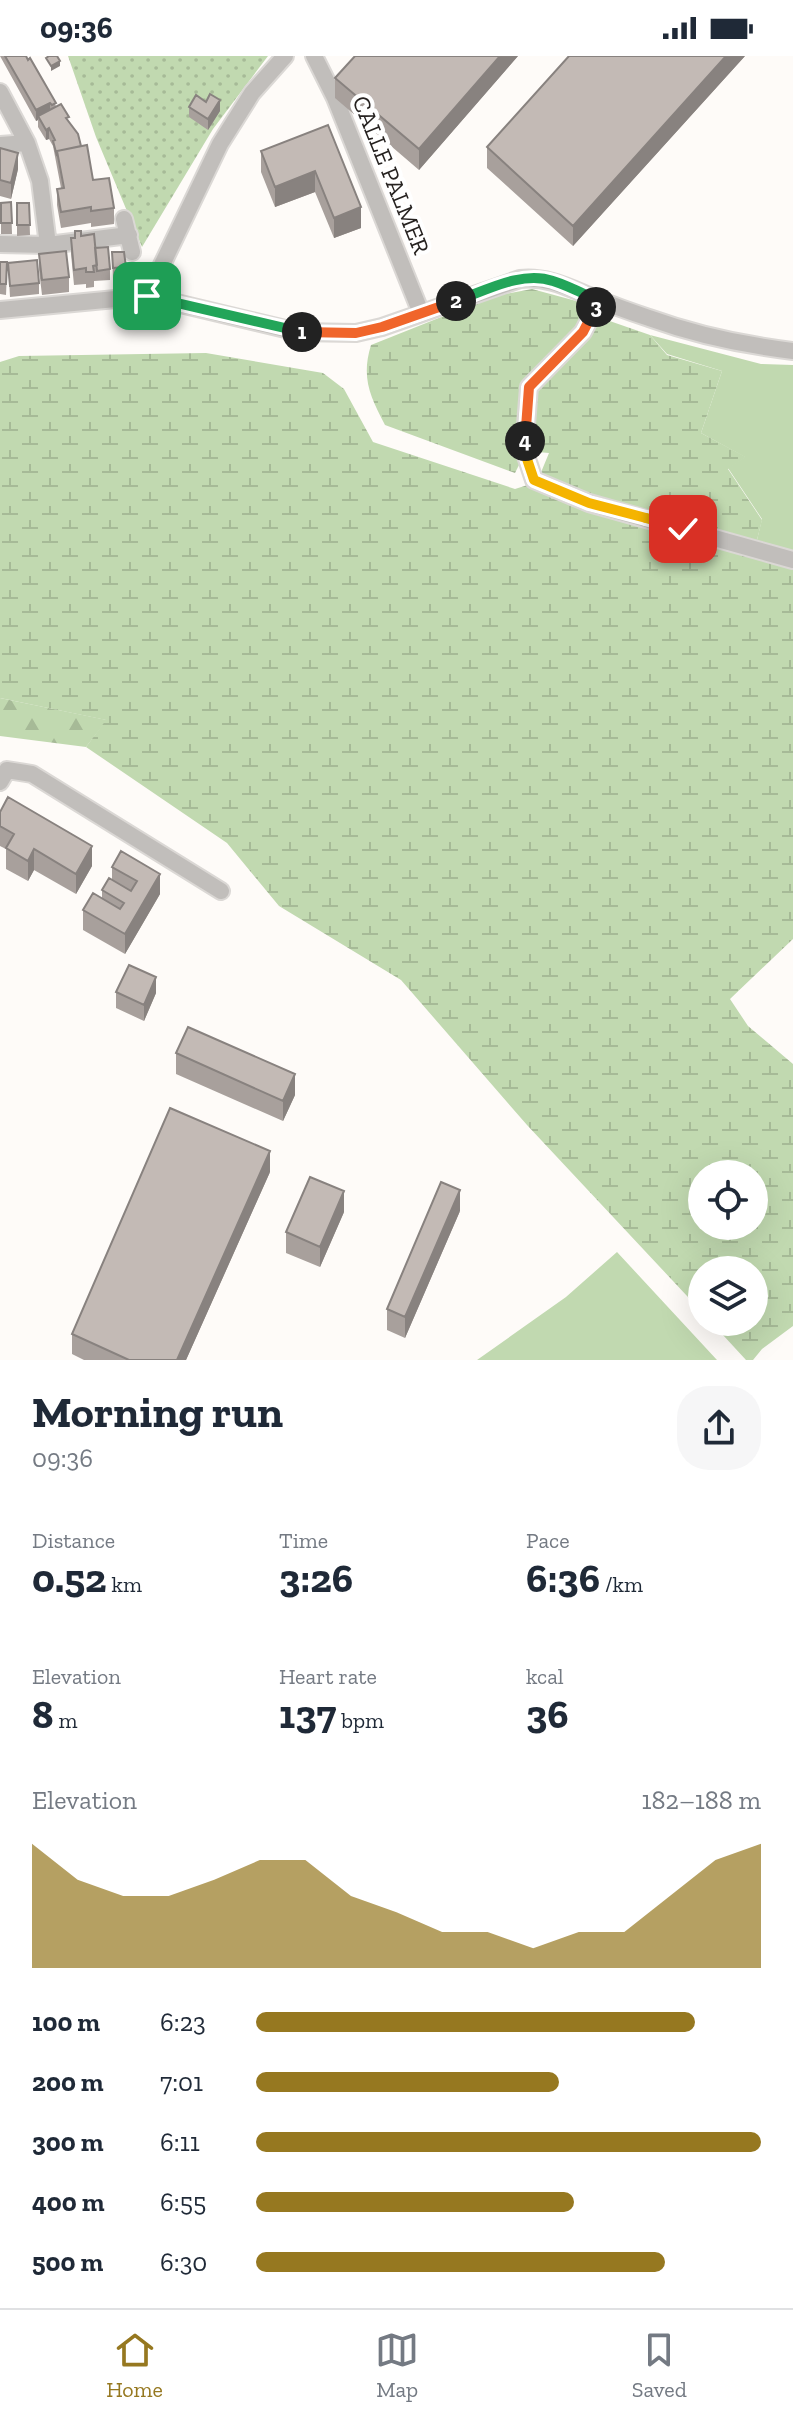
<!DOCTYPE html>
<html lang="en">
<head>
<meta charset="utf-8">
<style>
  body { margin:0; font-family:"Zilla Slab",serif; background:#f6f6f7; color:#1f2937; height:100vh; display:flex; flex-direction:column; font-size:30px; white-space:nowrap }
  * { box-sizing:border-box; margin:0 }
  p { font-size:26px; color:#747a83 }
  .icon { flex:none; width:44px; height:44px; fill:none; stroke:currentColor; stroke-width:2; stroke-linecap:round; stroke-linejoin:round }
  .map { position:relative; height:1304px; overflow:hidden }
  .panel { display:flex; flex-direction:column; background:#fff; flex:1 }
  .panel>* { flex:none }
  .fabs { position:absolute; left:688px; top:1104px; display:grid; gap:16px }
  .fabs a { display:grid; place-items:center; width:80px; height:80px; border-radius:50%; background:#fff; box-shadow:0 8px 32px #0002; font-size:40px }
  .pin { position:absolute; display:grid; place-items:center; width:68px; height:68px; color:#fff; margin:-34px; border-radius:16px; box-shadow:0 4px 12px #0006 }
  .km { position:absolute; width:40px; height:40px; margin:-20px; border-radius:50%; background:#222; color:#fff; font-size:22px; line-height:40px; text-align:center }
  .round { display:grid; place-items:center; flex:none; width:84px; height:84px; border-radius:32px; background:#f6f6f7 }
  .head { display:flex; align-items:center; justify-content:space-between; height:136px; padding:0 32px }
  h1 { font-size:44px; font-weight:700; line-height:60px }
  .figures { display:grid; grid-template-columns:repeat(3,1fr); gap:12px; height:136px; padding:8px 32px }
  .figures div { display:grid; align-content:center }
  .figures b { font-size:40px; font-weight:700 }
  .figures small { font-size:22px; font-weight:400 }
  .figures p { font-size:22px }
  .chart { height:224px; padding:16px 32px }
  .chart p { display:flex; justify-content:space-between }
  .chart svg { width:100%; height:144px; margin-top:8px; fill:#967820; opacity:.7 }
  ul { padding:0 32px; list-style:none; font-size:26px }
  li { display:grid; grid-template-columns:128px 96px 1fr; align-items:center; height:60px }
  li i { height:20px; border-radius:10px; background:#967820 }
  .status { display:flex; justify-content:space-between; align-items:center; height:56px; padding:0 40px; background:#fff; direction:ltr }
  .status svg { height:22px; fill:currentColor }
  .menu { display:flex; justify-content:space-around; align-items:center; height:112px; border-top:2px solid #e0e1e3; background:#fff; font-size:22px; color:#747a83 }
  .menu a { display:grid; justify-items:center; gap:4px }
  .menu .current { color:#967820 }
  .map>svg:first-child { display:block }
</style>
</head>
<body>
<div class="status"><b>09:36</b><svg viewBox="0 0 49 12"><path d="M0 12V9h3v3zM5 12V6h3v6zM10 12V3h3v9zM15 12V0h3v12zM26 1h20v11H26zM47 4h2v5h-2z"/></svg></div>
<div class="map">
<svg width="793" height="1304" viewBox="0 0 793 1304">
  <defs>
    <pattern id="forest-firs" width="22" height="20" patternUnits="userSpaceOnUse" patternTransform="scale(2)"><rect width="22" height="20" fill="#c1d9b0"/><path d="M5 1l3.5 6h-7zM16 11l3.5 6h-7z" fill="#a6ba97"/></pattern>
    <pattern id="wetland-marsh" width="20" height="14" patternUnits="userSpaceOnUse" patternTransform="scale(2)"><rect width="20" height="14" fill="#c1d9b0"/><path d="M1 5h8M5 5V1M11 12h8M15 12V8" fill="none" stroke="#a6ba97"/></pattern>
    <pattern id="park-dots" width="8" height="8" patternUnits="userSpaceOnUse" patternTransform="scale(2)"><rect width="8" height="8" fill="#c1d9b0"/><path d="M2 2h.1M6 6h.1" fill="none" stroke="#a6ba97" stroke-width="1.8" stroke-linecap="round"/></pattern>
  </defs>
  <rect width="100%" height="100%" fill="#fefbf8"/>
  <!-- green -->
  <path fill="#c1d9b0" d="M 650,279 L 761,308 L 793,309 L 793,503 L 756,488 L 762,463 L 728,412 L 745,401 L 701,377 L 722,315 L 667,298 Z
    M 617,1196 L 717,1304 L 477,1304 L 566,1241 Z"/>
  <!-- forest -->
  <path fill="url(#forest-firs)" d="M 0,642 L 107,664 L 86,691 L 0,680 Z"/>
  <!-- wetland -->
  <path fill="url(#wetland-marsh)" fill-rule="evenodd" d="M 532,233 L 591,249 L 601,262 L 650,279 L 667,299 L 722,315 L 701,377 L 746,401 L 728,413 L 762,464 L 756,488 L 793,503 L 793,883 L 730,943 L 748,970 L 793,1008 L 793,1270 L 762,1293 L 753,1304 L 746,1304 L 711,1266 L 754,1266 L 754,1214 L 702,1214 L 702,1256 L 527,1069 L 401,924 L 279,850 L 227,787 L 86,691 L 106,664 L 0,642 L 0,306 L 19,300 L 206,297 L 323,317 L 344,333 L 373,386 L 515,433 L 537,426 L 549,397 L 526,395 L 515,417 L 385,369 C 370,340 361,322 371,289 L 494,240 ZM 702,1118 L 754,1118 L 754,1170 L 702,1170 Z"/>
  <!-- park -->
  <path fill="url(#park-dots)" d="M 68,0 L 268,0 L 213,73 L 142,191 L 96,81 Z"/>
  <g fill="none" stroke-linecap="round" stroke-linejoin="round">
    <defs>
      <path id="minor" d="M 314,0 L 335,42 L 421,257
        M 0,36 L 27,87 L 40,125 L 48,189
        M 0,89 L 27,87
        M 124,163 L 132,196
        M 0,188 L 48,189 L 129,179
        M 147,240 L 220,88 L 252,37 L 285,0
        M 599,245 L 583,276 L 529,331 L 524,394 L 534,424 L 589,447 L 793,504
        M 0,254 L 147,240 L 298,276 L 356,277 L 382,271 L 520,223 C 549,220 571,233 597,243 C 614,250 631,256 649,262 C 696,279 743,289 793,295
        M 0,726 L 7,714 L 32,718 L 221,835"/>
    </defs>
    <!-- minor casing -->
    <use href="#minor" stroke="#dbd8d5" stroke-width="20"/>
    <!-- minor -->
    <use href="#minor" stroke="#c1bebb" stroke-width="16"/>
  </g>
  <!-- wall -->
  <path fill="#a8a09c" d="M 0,0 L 26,0 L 56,50 L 69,66 L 81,90 L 93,124 L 114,152 L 114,168 L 91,171 L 91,167 L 61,172 L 57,149 L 57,133 L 61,132 L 53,90 L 49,83 L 46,84 L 38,71 L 38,64 L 36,65 Z
    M 518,0 L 419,114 L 335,42 L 335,22 Z
    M 745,0 L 573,190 L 487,112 L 487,91 Z
    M 189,51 L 220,55 L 208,74 L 189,61 Z
    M 328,69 L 361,172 L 334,182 L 315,136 L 275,151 L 261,116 L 261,95 Z
    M 0,92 L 18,113 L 11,143 L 0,140 Z
    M 11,146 L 12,178 L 1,178 L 1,147 Z
    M 17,147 L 29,147 L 30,179 L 17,180 Z
    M 75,175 L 95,192 L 110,213 L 110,224 L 94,225 L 94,231 L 86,232 L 86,228 L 74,229 L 71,198 L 71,182 L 75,182 Z
    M 112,196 L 126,211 L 126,222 L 113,223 Z
    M 39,198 L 69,221 L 69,236 L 42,239 L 39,214 Z
    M 0,206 L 7,216 L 6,239 L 0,238 Z
    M 8,207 L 39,227 L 39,238 L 10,241 Z
    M 0,756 L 92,810 L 76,838 L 34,814 L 28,825 L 6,813 L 6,793 L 0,790 Z
    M 112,811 L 160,838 L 125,898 L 83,874 L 83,854 L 102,843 L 102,834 L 112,824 Z
    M 116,936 L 156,937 L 144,965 L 116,952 Z
    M 176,997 L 295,1039 L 283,1065 L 176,1018 Z
    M 270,1116 L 186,1304 L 84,1304 L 72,1298 L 72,1278 Z
    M 460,1155 L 405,1282 L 387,1274 L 387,1253 Z
    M 344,1156 L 320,1211 L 286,1197 L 286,1176 Z"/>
  <!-- shaded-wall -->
  <path fill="#88827f" d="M 500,0 L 518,0 L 419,114 L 419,93 Z
    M 726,0 L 745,0 L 573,190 L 573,170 Z
    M 60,5 L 60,10 L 51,15 L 51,10 Z
    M 220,44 L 220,55 L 208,74 L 208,63 Z
    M 50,47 L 50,57 L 38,60 L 38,64 L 36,65 L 36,54 Z
    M 49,72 L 49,83 L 46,84 L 46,74 Z
    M 18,97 L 18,113 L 11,143 L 11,127 Z
    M 315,115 L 315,136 L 275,151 L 275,131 Z
    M 361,151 L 361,172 L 334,182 L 334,162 Z
    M 92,790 L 92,810 L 76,838 L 76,818 Z
    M 34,793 L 34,814 L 28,825 L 28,805 Z
    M 160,818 L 160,838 L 125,898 L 125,878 Z
    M 156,921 L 156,937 L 144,965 L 144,949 Z
    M 295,1018 L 295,1039 L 283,1065 L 283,1045 Z
    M 270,1095 L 270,1116 L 186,1304 L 177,1304 Z
    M 460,1134 L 460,1155 L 405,1282 L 405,1261 Z
    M 344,1135 L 344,1156 L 320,1211 L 320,1191 Z"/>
  <!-- building -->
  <path fill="#c3bab5" stroke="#88827f" stroke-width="2" d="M 5,0 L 26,0 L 28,4 L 30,2 L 56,47 L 52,49 L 50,47 L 36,54 Z
    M 49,0 L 57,0 L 60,5 L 51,10 L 46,2 Z
    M 355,0 L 500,0 L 419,93 L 335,22 Z
    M 569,0 L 726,0 L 573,170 L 487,91 Z
    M 210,38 L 220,44 L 208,63 L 189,51 L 196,39 L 206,46 Z
    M 61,48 L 69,61 L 66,62 L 78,78 L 81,90 L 57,95 L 57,100 L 53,85 L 55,84 L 49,72 L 46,74 L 38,60 Z
    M 328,69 L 361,151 L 334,162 L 315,115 L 275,131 L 261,95 Z
    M 87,89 L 93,124 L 109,122 L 114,152 L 91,155 L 91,151 L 61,156 L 57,133 L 64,132 L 57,95 Z
    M 0,92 L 18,97 L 11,127 L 0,124 Z
    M 11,146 L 12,167 L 1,167 L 1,147 Z
    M 17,147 L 29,147 L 30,169 L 17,169 Z
    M 75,175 L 81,175 L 81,180 L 94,178 L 97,209 L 93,210 L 94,216 L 86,216 L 86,212 L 74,214 L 71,182 L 75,182 Z
    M 108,191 L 110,213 L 97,215 L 95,192 Z
    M 66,195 L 69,221 L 42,224 L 39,198 Z
    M 112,196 L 124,196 L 126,211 L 113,212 Z
    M 37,204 L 39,227 L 10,230 L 8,207 Z
    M 0,206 L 7,206 L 6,228 L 0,228 Z
    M 8,741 L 92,790 L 76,818 L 34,793 L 28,805 L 6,792 L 14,778 L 0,770 L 0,756 Z
    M 121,795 L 160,818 L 125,878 L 83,854 L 93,837 L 120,853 L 124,847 L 102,834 L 109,822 L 131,835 L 137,825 L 112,811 Z
    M 129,909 L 156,921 L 144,949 L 116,936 Z
    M 188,971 L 295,1018 L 283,1045 L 176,997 Z
    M 170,1052 L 270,1095 L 177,1304 L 129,1304 L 72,1278 Z
    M 310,1121 L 344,1135 L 320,1191 L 286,1176 Z
    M 441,1126 L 460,1134 L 405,1261 L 387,1253 Z"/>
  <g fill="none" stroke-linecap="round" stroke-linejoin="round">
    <defs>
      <path id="split-1" d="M 147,240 L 302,276"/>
      <path id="split-2" d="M 302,276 L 356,277 L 382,271 L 456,245"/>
      <path id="split-3" d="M 456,245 C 485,235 522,214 553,225 C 569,230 584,238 599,245 L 596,251"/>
      <path id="split-4" d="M 525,385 L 529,331 L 583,276 L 596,251"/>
      <path id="split-5" d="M 525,385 L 524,394 L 534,424 L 589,447 L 646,462"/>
      <path id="split-6" d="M 646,462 L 683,473"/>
    </defs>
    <!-- split-1 casing -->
    <use href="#split-1" stroke="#fff" stroke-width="16"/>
    <!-- split-2 casing -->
    <use href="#split-2" stroke="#fff" stroke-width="16"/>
    <!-- split-3 casing -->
    <use href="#split-3" stroke="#fff" stroke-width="16"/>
    <!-- split-4 casing -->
    <use href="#split-4" stroke="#fff" stroke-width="16"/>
    <!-- split-5 casing -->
    <use href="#split-5" stroke="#fff" stroke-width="16"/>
    <!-- split-6 casing -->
    <use href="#split-6" stroke="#fff" stroke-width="16"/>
    <!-- split-1 -->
    <use href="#split-1" stroke="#22a559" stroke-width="10"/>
    <!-- split-2 -->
    <use href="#split-2" stroke="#f0652b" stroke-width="10"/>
    <!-- split-3 -->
    <use href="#split-3" stroke="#22a559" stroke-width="10"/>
    <!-- split-4 -->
    <use href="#split-4" stroke="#f0652b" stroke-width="10"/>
    <!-- split-5 -->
    <use href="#split-5" stroke="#f5b400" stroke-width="10"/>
    <!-- split-6 -->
    <use href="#split-6" stroke="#f5b400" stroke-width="10"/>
  </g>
  <g text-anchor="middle" stroke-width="8" stroke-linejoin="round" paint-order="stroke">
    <!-- street labels -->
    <g font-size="24" fill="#262220" stroke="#fff">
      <text transform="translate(391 119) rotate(68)" y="8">CALLE PALMER</text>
    </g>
  </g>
</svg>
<div class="fabs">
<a><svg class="icon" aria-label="locate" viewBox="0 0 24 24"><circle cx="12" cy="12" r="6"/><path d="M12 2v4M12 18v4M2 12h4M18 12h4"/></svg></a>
<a><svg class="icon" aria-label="layers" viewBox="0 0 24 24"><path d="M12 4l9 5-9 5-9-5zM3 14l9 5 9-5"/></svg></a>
</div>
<div class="pin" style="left:147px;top:240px;background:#1e9e55"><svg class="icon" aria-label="arrive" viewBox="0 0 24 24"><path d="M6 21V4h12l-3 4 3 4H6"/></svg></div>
<div class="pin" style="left:683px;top:473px;background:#d93025"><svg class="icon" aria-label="check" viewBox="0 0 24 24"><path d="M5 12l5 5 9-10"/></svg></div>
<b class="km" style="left:302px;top:276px">1</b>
<b class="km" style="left:456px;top:245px">2</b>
<b class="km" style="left:596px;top:251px">3</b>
<b class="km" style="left:525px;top:385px">4</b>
</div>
<section class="panel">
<div class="head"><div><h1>Morning run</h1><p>09:36</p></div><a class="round"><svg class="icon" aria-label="share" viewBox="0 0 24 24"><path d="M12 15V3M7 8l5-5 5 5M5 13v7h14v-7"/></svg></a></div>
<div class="figures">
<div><p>Distance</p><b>0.52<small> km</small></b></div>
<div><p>Time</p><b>3:26</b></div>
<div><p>Pace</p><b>6:36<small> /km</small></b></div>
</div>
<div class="figures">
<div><p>Elevation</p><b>8<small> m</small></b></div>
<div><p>Heart rate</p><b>137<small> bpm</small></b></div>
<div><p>kcal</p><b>36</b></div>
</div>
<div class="chart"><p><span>Elevation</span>182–188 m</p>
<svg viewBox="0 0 160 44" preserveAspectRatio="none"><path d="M0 44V6L10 17L20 22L30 22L40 17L50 11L60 11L70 22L80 27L90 33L100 33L110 38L120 33L130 33L140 22L150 11L160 6V44z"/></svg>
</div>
<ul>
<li><b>100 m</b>6:23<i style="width:87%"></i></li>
<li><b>200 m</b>7:01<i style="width:60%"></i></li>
<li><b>300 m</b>6:11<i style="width:100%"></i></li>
<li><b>400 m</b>6:55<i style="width:63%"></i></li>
<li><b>500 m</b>6:30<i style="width:81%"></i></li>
</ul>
</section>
<nav class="menu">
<a class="current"><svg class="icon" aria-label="home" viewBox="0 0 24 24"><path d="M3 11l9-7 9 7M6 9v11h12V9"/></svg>Home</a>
<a><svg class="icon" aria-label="map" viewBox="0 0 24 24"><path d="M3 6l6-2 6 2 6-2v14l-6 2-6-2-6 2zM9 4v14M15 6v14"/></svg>Map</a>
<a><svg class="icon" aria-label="saved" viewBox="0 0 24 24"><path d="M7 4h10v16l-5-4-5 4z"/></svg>Saved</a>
</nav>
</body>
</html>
